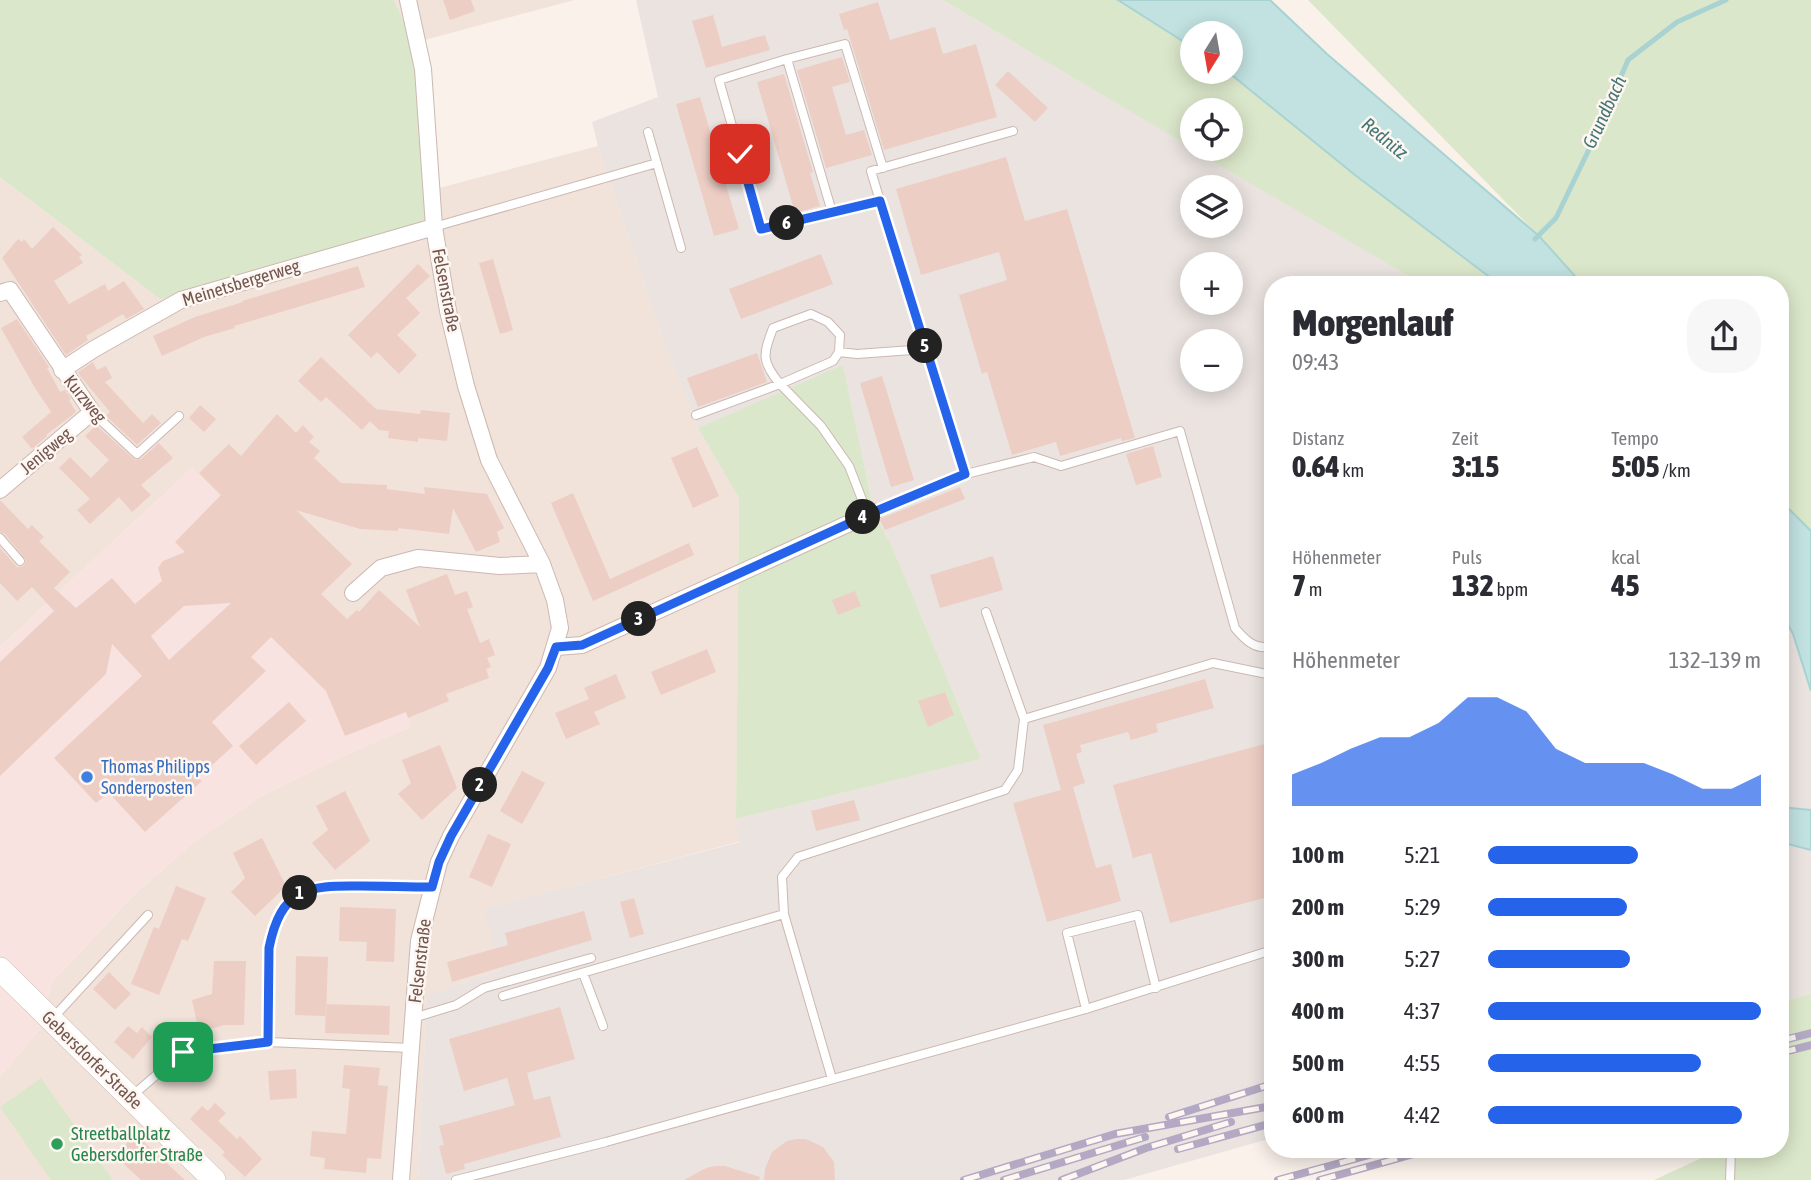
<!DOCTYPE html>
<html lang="de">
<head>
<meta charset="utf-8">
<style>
  body { margin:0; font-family:"Asap Condensed",sans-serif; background:#f7f7f7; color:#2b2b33; height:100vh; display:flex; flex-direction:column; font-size:26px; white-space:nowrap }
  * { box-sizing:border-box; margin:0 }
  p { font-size:23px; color:#7c7c81 }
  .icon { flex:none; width:38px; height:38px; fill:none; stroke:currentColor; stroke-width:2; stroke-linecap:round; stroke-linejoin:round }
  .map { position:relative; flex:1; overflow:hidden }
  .details { position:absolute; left:1264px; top:276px; width:525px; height:882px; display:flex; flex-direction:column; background:#fff; border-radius:28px; box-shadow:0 4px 18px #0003 }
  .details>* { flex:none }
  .needle { width:46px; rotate:191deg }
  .controls { position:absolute; left:1180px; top:21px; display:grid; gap:14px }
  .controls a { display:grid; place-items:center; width:63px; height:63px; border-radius:50%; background:#fff; box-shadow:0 4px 18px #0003; font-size:35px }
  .pin { position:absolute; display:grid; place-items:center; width:60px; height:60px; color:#fff; margin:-30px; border-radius:14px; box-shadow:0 4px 10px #0006 }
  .km { position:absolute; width:35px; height:35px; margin:-18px; border-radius:50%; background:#222; color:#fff; font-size:19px; line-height:35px; text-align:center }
  .round { display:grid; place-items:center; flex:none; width:74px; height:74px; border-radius:28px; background:#f7f7f7 }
  .summary { display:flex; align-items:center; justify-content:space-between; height:119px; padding:0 28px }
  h1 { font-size:38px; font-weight:800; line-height:52px }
  .metrics { display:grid; grid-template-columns:repeat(3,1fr); gap:10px; height:119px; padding:7px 28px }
  .metrics div { display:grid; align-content:center }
  .metrics b { font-size:30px; font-weight:800 }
  .metrics small { font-size:19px; font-weight:400 }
  .metrics p { font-size:19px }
  .chart { height:196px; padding:14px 28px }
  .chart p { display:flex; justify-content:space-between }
  .chart svg { width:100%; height:126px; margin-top:7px; fill:#2563eb; opacity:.7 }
  ul { padding:0 28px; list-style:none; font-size:23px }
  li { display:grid; grid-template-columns:112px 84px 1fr; align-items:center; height:52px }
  li i { height:18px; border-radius:9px; background:#2563eb }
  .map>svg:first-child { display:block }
</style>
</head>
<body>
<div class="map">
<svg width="1811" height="1180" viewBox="0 0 1811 1180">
  <rect width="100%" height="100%" fill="#faf1ea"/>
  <!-- residential -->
  <path fill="#f1e2da" d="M 394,0 L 574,0 L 413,43 Z
    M 598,146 L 668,353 L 698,428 L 739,498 L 736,819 L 741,841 L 485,909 L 501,970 L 427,995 L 418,1180 L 0,1180 L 0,1077 L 40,1029 L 52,982 L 137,892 L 192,844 L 261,796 L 350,753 L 411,727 L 192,468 L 0,647 L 0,177 L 160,299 L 424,192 Z"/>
  <!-- commercial -->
  <path fill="#f9e3e0" d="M 192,468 L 382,654 L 412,727 L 350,753 L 261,796 L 192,844 L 137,892 L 52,982 L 40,1029 L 0,1077 L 0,647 Z"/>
  <!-- industrial -->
  <path fill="#eae3e0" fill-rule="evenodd" d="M 636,0 L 943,0 L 1424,285 L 1272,285 L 1272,1138 L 1124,1180 L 418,1180 L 427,995 L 501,970 L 484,909 L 740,842 L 736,819 L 981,759 L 894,551 L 874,512 L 843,366 L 698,428 L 668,353 L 598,146 L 592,122 L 658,97 ZM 1192,187 L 1230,187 L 1230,226 L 1192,226 ZM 1192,264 L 1230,264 L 1230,303 L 1192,303 ZM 1192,341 L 1230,341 L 1230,380 L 1192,380 Z
    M 1780,609 L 1793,634 L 1811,691 L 1811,994 L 1780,1002 Z"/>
  <!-- green -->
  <path fill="#dbe7ca" d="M 0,0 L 394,0 L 413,43 L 426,224 L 160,299 L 0,177 Z
    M 943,0 L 1118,0 L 1192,47 L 1192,72 L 1228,72 L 1355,175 L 1500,285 L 1424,285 L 1192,149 L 1230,149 L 1230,110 L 1192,110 L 1192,148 Z
    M 1308,0 L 1811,0 L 1811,531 L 1780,500 L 1780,285 L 1583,285 L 1539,236 Z
    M 843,365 L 874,512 L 894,551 L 981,759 L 736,819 L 739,498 L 698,428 Z
    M 1811,994 L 1811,1180 L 1654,1180 L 1719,1150 L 1780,1150 L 1780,1002 Z
    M 41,1078 L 113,1180 L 51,1180 L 0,1107 Z"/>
  <!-- water -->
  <path fill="#c1e2e1" stroke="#a8d3d2" stroke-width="2" d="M 1118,0 L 1270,0 L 1327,54 L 1539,236 L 1583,285 L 1500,285 L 1355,175 L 1228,72 L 1230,72 L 1230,33 L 1192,33 L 1192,47 Z
    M 1780,500 L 1811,531 L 1811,691 L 1793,634 L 1780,609 Z
    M 1780,807 L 1811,810 L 1811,850 L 1780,842 Z"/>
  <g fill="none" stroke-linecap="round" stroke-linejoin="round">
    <!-- stream -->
    <path stroke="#a8d3d2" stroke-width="5" d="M 1535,239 L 1556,218 L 1594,139 L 1628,60 L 1677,22 L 1726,0"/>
  </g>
  <!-- building -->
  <path fill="#edcec5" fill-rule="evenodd" d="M 443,0 L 471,0 L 475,11 L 450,20 Z
    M 878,2 L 890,40 L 935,27 L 943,54 L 976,44 L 997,117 L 884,150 L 847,29 L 844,30 L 839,14 Z
    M 713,15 L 722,47 L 765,35 L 770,50 L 706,68 L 692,21 Z
    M 842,57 L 850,82 L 832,87 L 846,135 L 864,130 L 872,155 L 826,168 L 797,70 Z
    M 1008,71 L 1048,108 L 1035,122 L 995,85 Z
    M 784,74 L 813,172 L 810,173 L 820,206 L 795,213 L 757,82 Z
    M 700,97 L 739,229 L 714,236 L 676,104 Z
    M 1006,157 L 1025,221 L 1067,209 L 1135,438 L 1122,441 L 1121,438 L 1060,456 L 1056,442 L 1012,455 L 987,372 L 982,374 L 959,295 L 1007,280 L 999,252 L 921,275 L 896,189 Z
    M 53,227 L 82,255 L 79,257 L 83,263 L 54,281 L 69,304 L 105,284 L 108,291 L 124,281 L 144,309 L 126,319 L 123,314 L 86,336 L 88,340 L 66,355 L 2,258 L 18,239 L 22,242 L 24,239 L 32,249 Z
    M 821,254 L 833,284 L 741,319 L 729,289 Z
    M 493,259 L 513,330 L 500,334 L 479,263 Z
    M 418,264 L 430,276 L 406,298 L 420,313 L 397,335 L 417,355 L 399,374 L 377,352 L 371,358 L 348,335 Z
    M 358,266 L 365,287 L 234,326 L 235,328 L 204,337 L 162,356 L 153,336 L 195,317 L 243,302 L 242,301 Z
    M 17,319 L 49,367 L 47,368 L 60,392 L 65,390 L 71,399 L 69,400 L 76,412 L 46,435 L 47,436 L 32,449 L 22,437 L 51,412 L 35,388 L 1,328 Z
    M 757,353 L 767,382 L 698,407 L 687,378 Z
    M 321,357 L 376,409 L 420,414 L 421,410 L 450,413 L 447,441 L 418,438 L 418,442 L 388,438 L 389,431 L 379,430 L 370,421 L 362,430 L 326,397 L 321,402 L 298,381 Z
    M 93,362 L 97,370 L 106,366 L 112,378 L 105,382 L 143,423 L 152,414 L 161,423 L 137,445 L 106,416 L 110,412 L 80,376 L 78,372 Z
    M 882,376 L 914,480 L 891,487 L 860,383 Z
    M 200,405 L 216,419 L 204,432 L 189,418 Z
    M 277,414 L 296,433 L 303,425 L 314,437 L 309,442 L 320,451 L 314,458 L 341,483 L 387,485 L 387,489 L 425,494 L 424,487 L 487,494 L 504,528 L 497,532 L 500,542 L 476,552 L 453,508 L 449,534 L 398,528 L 398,531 L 360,529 L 296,510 L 352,564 L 321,594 L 347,619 L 357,610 L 359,612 L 379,590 L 420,627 L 406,590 L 447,574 L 455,595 L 467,591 L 473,607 L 467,609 L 480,643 L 489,639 L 495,655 L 487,658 L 491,667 L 486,669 L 489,678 L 446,694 L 449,701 L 408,718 L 406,712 L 345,736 L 326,691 L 271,637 L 251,657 L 266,671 L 212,722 L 233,746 L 198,778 L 202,781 L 145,832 L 109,793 L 96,803 L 54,758 L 142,676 L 112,644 L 106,674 L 0,776 L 0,662 L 54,611 L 32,587 L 17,601 L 0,583 L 0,548 L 17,567 L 24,566 L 26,560 L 5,534 L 0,532 L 0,500 L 28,529 L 32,525 L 44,537 L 39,541 L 70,572 L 54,588 L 76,608 L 112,578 L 135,604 L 162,581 L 158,568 L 163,561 L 185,552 L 175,542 L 221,495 L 199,473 L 229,444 L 241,456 ZM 231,603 L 169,660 L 151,636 L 184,606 Z
    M 96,425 L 135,460 L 141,459 L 159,443 L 173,458 L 141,485 L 151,495 L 132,512 L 119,497 L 90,524 L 77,510 L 90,499 L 59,468 L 70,457 L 91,478 L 109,460 L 85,436 Z
    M 1153,446 L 1162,477 L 1136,485 L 1126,454 Z
    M 697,447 L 719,496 L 693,508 L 671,458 Z
    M 960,487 L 965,499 L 885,530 L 880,520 L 882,518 Z
    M 573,493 L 610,579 L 689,543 L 694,555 L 593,601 L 551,503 Z
    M 993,556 L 1003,590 L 940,608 L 930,575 Z
    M 855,591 L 861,606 L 838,615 L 832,600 Z
    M 707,649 L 716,672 L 661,695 L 651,672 Z
    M 616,674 L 626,698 L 594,712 L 600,724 L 566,739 L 555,713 L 589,699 L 584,688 Z
    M 1205,679 L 1214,708 L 1156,724 L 1158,732 L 1131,740 L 1128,732 L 1080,745 L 1082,752 L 1076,754 L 1085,783 L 1073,787 L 1096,868 L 1111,864 L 1121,901 L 1047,922 L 1013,803 L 1061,790 L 1043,725 Z
    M 945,692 L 954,715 L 928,727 L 918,701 Z
    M 289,702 L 306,721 L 256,765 L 239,746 Z
    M 1272,742 L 1272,896 L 1170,923 L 1151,853 L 1133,858 L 1113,785 Z
    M 440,745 L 457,788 L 422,820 L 398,794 L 411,783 L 402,760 Z
    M 522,771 L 545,783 L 522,824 L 500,811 Z
    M 345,791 L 370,841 L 335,870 L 312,843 L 328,830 L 316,806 Z
    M 854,800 L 860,820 L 816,831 L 811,811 Z
    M 488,834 L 511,844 L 492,887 L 469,877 Z
    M 262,838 L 286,886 L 255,916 L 231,892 L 245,878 L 233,853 Z
    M 176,886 L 206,898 L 188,941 L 182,939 L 159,995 L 131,984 L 154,927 L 159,929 Z
    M 634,898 L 644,934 L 630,938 L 620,902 Z
    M 340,907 L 396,909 L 394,962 L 366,961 L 367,942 L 339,941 Z
    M 584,911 L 592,940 L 452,982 L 447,962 L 508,945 L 505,933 Z
    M 296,956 L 328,957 L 326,1016 L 295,1015 Z
    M 214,961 L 246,961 L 244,1025 L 224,1025 L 199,1032 L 192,1000 L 212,994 Z
    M 109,972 L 131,994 L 115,1010 L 93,989 Z
    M 326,1004 L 390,1006 L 389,1035 L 325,1033 Z
    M 560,1007 L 575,1059 L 527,1073 L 534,1100 L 550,1096 L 561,1137 L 464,1164 L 465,1169 L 446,1174 L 439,1146 L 444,1145 L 439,1126 L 515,1105 L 507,1078 L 464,1091 L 449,1039 Z
    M 128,1026 L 137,1033 L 142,1027 L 152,1037 L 133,1059 L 114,1042 Z
    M 344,1065 L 380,1068 L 378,1085 L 388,1086 L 381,1159 L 367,1158 L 366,1173 L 324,1169 L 325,1158 L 310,1156 L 312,1131 L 346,1134 L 350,1089 L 342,1088 Z
    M 296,1069 L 297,1098 L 270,1100 L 268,1071 Z
    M 215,1103 L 226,1113 L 218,1121 L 237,1139 L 240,1136 L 262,1159 L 245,1177 L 222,1155 L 225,1152 L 190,1119 L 202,1106 L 208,1111 Z
    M 135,1134 L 185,1180 L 141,1180 L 115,1156 Z
    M 797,1139 L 806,1139 L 823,1147 L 834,1162 L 835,1180 L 764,1180 L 765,1169 L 772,1152 L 787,1141 Z
    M 716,1166 L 725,1166 L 760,1177 L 759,1180 L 684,1180 L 706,1168 Z"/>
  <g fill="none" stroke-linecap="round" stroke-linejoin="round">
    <defs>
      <path id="service" d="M 787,59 L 845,44 L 883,168
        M 648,132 L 681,248
        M 880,201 L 871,171 L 1013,131
        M 832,212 L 787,59 L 719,80 L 761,228 L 880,201 L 966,474 L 874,512
        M 434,227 L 657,163
        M 811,314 L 828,322 L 840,335 L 839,352 L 833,361 L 780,384 C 761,361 763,355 773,328 Z
        M 839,352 L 857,354 L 926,349
        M 92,412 L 137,454 L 179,416
        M 696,415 L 780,384 L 821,426 L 849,466 L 868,515
        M 966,474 L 1034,457 L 1061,466 L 1180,431 L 1235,628 C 1245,640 1256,651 1272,646
        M 0,538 L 20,561
        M 1024,719 L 1213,663 L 1272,675
        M 583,973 L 603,1026
        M 503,996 L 784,914
        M 1086,1009 L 1067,933 L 1138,915 L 1156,988
        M 53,1018 L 148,915
        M 413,1018 L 456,1005 L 484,988 L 591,958
        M 268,1042 C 269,992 253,893 324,885 C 334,884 346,885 356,886 C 382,886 407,887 432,887
        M 832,1079 L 784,914 L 782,877 L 798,857 L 1005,790 L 1018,770 L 1024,719 L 986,612
        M 133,1095 L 183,1052 L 268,1042 L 411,1048
        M 456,1180 L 606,1142 L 1086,1009 L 1272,950
        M 1730,1180 L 1731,1150"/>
      <path id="minor" d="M 0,293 L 10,290 L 92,412 L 0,490
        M 62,370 L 94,349 L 181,300 L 434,227
        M 353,593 L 381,568 L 418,558 L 500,566 L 542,564
        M 556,647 L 582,645 L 874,512
        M 401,1180 L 419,941 L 439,862 L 451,836 L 548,668 L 560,628 L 555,600 L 542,564 L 489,460 L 466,386 L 448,311 L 434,227 L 423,69 L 408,0"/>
      <path id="secondary" d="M 0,969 L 214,1180"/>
    </defs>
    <!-- service casing -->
    <use href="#service" stroke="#ccb8b1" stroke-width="10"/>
    <!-- minor casing -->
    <use href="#minor" stroke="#ccb8b1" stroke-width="18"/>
    <!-- secondary casing -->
    <use href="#secondary" stroke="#d0bab2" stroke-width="24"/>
    <!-- service -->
    <use href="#service" stroke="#fff" stroke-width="8"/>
    <!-- minor -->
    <use href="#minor" stroke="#fff" stroke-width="16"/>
    <!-- secondary -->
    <use href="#secondary" stroke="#fff" stroke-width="23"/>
    <defs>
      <path id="rail" d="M 1780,1041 L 1811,1033
        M 1780,1053 L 1811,1045
        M 1169,1117 L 1272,1084
        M 1178,1149 L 1272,1123
        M 964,1180 L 1115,1134 L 1272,1106
        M 1004,1180 L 1145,1137
        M 1062,1180 L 1146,1148 L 1231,1122
        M 1278,1180 L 1387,1150
        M 1320,1180 L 1428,1150"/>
    </defs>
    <!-- rail casing -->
    <use href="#rail" stroke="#b3a9c4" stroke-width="8"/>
    <!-- rail -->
    <use href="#rail" stroke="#fdf6f1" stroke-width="5" stroke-dasharray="16" stroke-linecap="butt"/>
  </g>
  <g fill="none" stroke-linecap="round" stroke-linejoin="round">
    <defs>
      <path id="route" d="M 183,1052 L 268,1042 L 269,948 C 281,889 306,885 361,886 C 384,886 408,887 432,887 L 439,862 L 451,836 L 548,668 L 556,647 L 582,645 L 874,512 L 965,474 L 880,201 L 761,229 L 740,154"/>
    </defs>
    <!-- route casing -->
    <use href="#route" stroke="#fff" stroke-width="14"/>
    <!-- route -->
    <use href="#route" stroke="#2563eb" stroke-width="9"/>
  </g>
  <!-- markers -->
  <circle fill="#3f7fe0" stroke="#fdf6f1" stroke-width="2.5" cx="87" cy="777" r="7"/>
  <circle fill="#2e9e5b" stroke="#fdf6f1" stroke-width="2.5" cx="57" cy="1144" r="7"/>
  <g text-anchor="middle" stroke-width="5" stroke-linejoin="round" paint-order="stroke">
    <!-- street labels -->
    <g font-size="18" fill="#735650" stroke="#fdf6f1">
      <text transform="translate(241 283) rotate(-17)" y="6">Meinetsbergerweg</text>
      <text transform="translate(446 290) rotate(79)" y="6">Felsenstraße</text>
      <text transform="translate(85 399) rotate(51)" y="6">Kurzweg</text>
      <text transform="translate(46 451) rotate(-40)" y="6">Jenigweg</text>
      <text transform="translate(420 961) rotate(-83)" y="6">Felsenstraße</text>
      <text transform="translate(92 1060) rotate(44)" y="6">Gebersdorfer Straße</text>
    </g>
    <!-- shop labels -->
    <g font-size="18" fill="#366cbe" stroke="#fdf6f1" text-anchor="start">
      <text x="101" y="773">Thomas Philipps<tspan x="101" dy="21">Sonderposten</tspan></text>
    </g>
    <!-- leisure labels -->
    <g font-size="18" fill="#27864d" stroke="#fdf6f1" text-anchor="start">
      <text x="71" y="1140">Streetballplatz<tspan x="71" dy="21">Gebersdorfer Straße</tspan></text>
    </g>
    <!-- water labels -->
    <g font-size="19" font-style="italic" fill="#457676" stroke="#fdf6f1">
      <text transform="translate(1604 112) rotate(-65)" y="7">Grundbach</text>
      <text transform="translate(1385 138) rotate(39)" y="7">Rednitz</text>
    </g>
  </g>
</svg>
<div class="controls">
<a><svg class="needle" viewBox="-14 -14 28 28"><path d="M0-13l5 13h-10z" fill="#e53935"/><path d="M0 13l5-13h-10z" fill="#7c7c81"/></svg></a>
<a><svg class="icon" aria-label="locate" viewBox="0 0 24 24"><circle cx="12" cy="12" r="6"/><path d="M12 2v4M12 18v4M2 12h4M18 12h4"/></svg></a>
<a><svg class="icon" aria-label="layers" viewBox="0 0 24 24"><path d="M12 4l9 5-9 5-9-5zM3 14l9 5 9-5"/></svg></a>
<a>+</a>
<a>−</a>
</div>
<div class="pin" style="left:183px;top:1052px;background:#1e9e55"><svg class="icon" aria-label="arrive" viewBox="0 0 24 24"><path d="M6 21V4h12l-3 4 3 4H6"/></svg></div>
<div class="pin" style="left:740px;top:154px;background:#d93025"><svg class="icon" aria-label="check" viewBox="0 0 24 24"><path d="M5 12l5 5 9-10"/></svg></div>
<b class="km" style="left:300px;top:893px">1</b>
<b class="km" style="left:480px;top:785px">2</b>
<b class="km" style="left:639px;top:619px">3</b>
<b class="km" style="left:863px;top:517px">4</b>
<b class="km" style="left:925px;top:346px">5</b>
<b class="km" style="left:787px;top:223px">6</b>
<section class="details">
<div class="summary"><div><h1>Morgenlauf</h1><p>09:43</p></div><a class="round"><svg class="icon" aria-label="share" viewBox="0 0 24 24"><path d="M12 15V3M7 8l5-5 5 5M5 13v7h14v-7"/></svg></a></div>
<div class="metrics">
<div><p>Distanz</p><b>0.64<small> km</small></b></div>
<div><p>Zeit</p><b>3:15</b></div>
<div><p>Tempo</p><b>5:05<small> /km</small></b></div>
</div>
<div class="metrics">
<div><p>Höhenmeter</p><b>7<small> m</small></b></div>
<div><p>Puls</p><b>132<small> bpm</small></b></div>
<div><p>kcal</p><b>45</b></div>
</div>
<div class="chart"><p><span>Höhenmeter</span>132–139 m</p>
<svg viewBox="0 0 160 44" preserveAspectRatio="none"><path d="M0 44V33L10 29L20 24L30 20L40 20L50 15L60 6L70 6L80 11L90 24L100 29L110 29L120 29L130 33L140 38L150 38L160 33V44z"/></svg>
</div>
<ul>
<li><b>100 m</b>5:21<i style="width:55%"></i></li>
<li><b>200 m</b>5:29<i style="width:51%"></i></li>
<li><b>300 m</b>5:27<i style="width:52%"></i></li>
<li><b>400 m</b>4:37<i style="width:100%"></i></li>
<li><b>500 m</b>4:55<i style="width:78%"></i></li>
<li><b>600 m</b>4:42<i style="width:93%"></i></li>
</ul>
</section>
</div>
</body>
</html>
